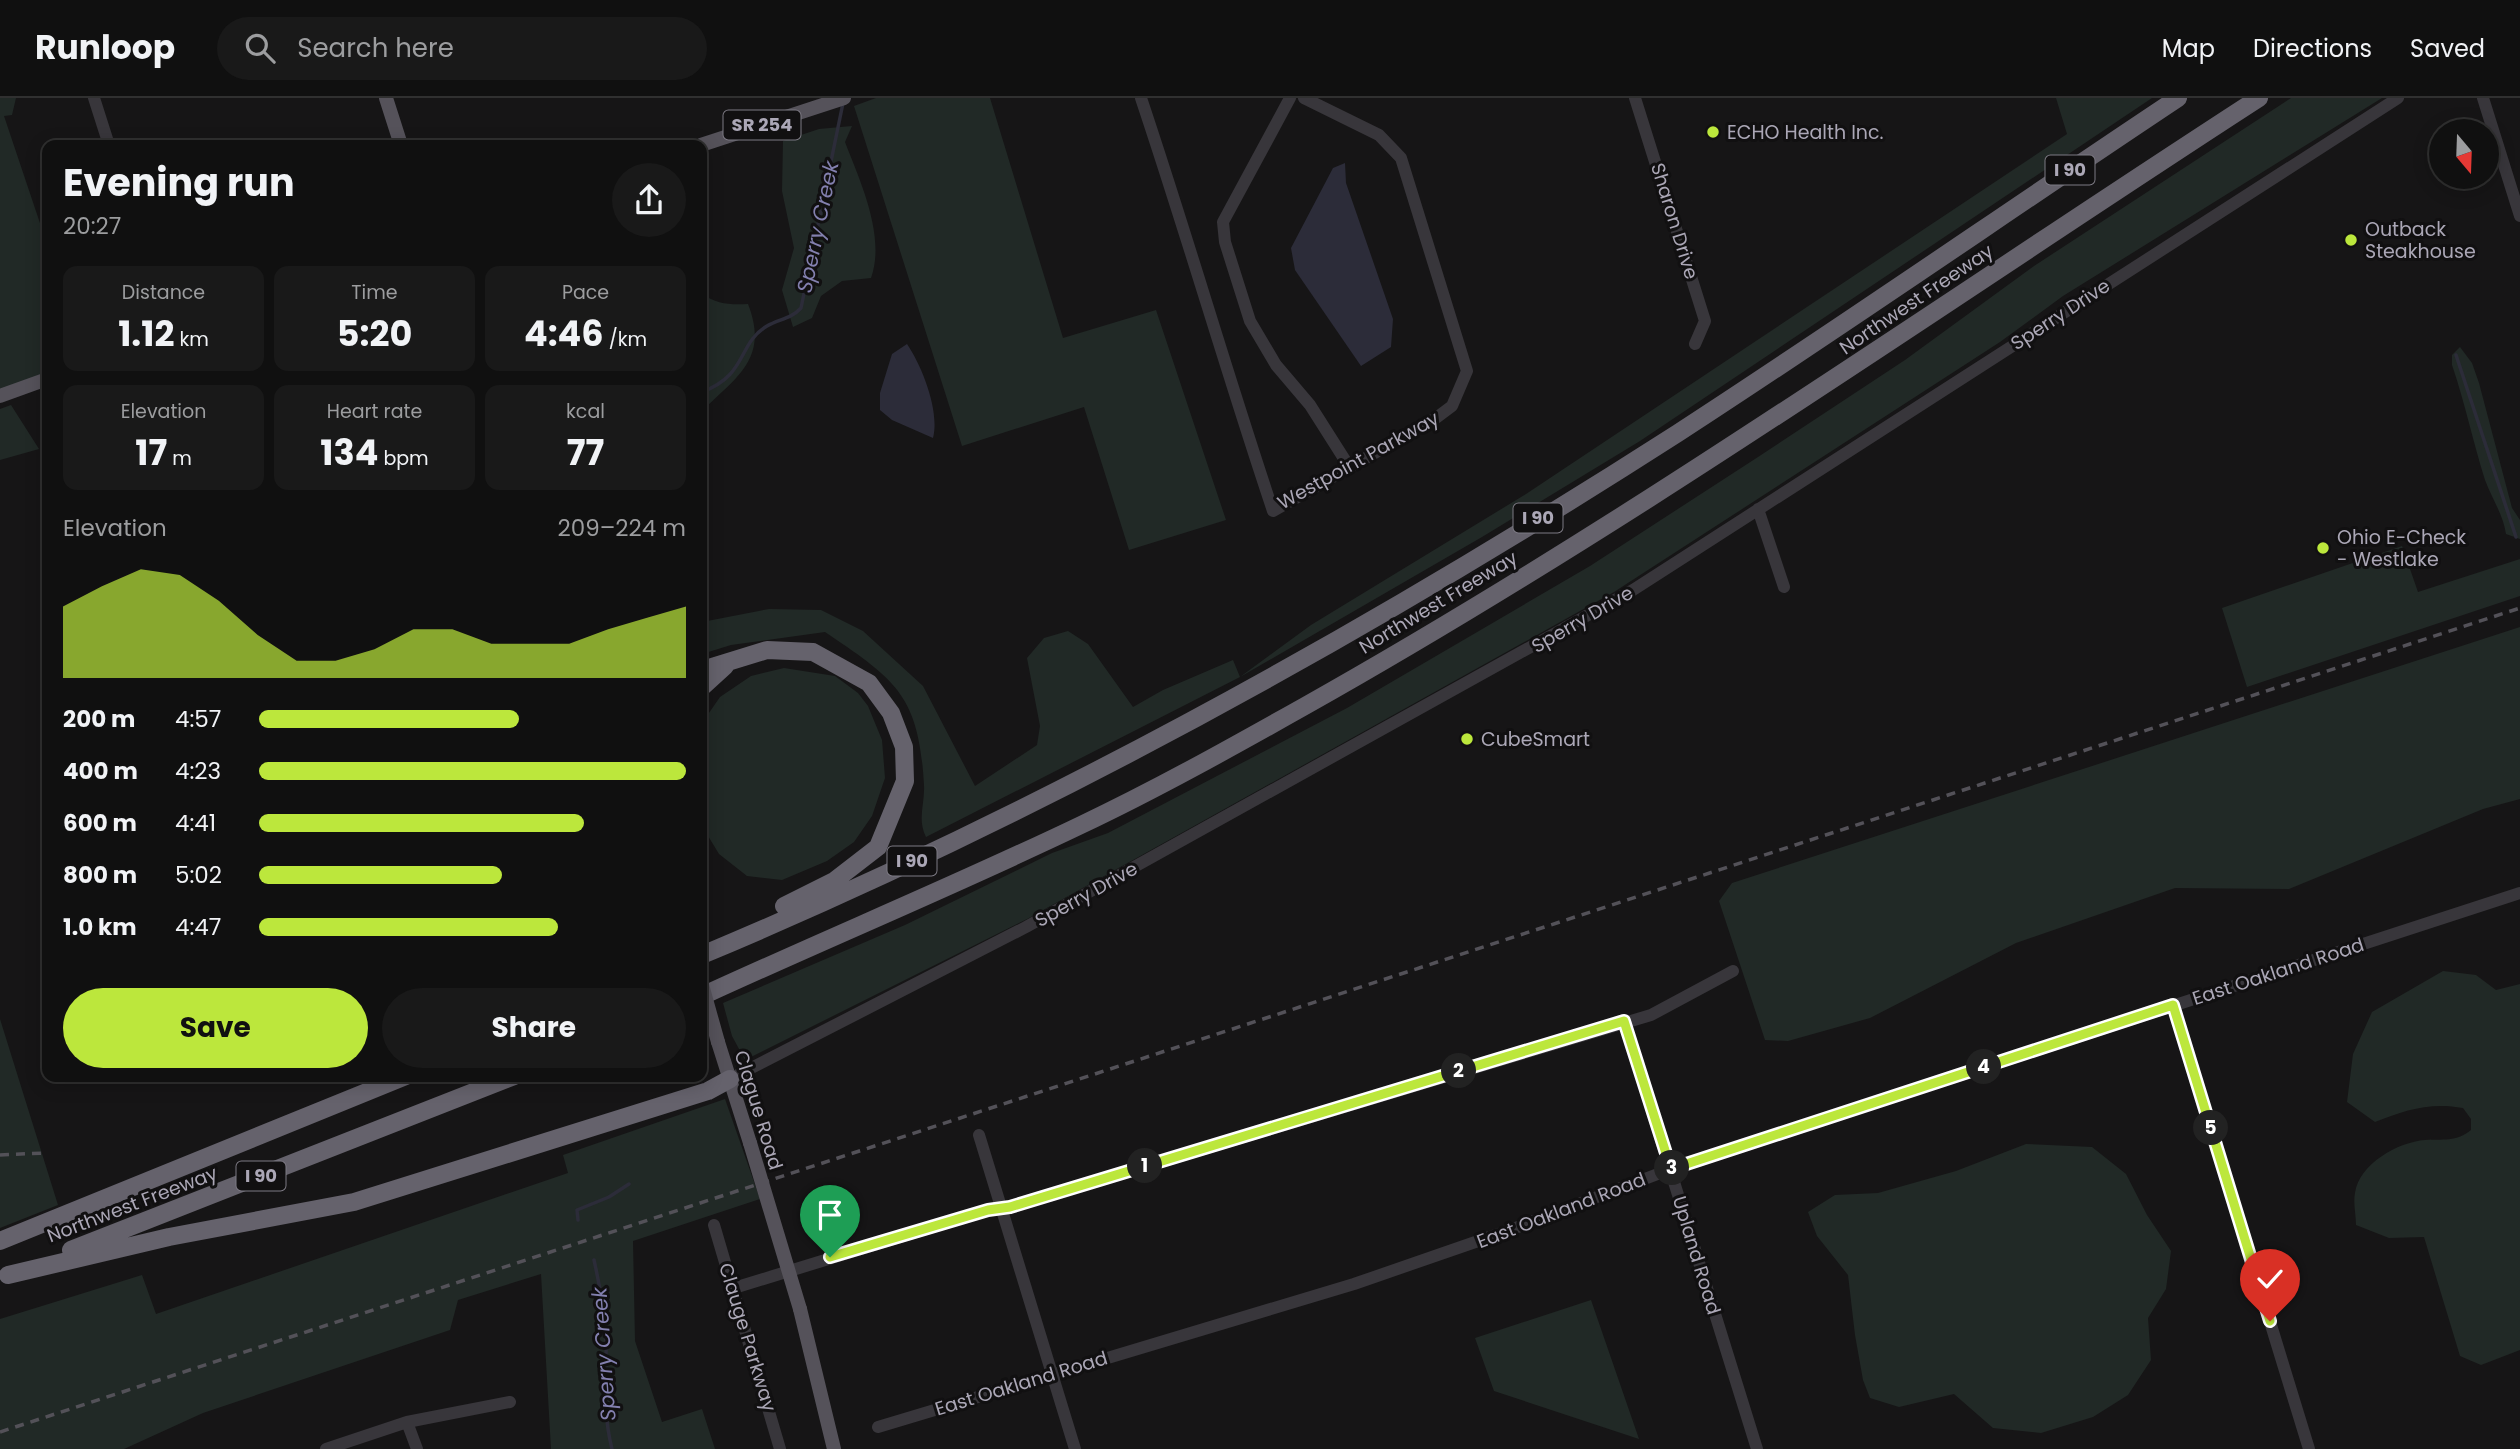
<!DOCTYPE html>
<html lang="en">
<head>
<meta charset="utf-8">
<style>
  body { margin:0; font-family:Poppins,sans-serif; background:#191919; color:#f1f3f6; height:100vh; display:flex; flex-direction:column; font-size:26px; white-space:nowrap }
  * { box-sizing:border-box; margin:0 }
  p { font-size:23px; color:#9c9d9f }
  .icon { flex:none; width:38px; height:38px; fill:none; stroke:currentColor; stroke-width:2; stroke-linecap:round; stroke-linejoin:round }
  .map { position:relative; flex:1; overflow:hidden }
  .sheet { position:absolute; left:42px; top:42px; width:665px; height:942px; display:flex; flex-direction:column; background:#101010; border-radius:14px; box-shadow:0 4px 18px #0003,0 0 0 2px #303030 }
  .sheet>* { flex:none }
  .needle { width:46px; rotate:161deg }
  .buttons { position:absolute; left:2429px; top:21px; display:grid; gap:14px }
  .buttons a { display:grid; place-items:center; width:70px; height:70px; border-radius:50%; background:#101010; box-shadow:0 4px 18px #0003,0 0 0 2px #303030; font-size:35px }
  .pin { position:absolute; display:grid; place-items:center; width:60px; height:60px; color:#fff; margin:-72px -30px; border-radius:50% 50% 50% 0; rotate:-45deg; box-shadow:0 0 7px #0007 }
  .pin .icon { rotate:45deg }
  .km { position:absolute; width:35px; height:35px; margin:-18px; border-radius:50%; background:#222; color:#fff; font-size:19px; line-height:35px; text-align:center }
  .round { display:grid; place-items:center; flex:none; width:74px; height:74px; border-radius:37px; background:#191919 }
  .headline { display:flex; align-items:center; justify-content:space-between; height:119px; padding:0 21px }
  h1 { font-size:38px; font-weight:700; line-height:52px }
  .metrics { display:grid; grid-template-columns:repeat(3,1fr); gap:10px; height:119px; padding:7px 21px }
  .metrics div { display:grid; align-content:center; border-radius:14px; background:#191919; text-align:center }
  .metrics b { font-size:35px; font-weight:700 }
  .metrics small { font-size:19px; font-weight:400 }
  .metrics p { font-size:19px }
  .chart { height:196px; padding:14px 21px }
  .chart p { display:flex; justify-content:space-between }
  .chart svg { width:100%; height:126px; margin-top:7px; fill:#bce73c; opacity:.7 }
  .cta { display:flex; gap:14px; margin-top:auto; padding:14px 21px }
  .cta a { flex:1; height:80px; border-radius:42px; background:#bce73c; color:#111; font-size:28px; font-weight:700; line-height:80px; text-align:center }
  .cta a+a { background:#191919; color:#f1f3f6 }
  ul { padding:0 21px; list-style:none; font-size:23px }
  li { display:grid; grid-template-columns:112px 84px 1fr; align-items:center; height:52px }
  li i { height:18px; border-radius:9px; background:#bce73c }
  header { display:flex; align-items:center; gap:42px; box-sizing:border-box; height:98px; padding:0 35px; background:#101010; border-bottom:2px solid #303030 }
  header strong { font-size:33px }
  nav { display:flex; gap:38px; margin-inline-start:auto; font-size:24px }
  .search { width:490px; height:63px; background:#191919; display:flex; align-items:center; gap:18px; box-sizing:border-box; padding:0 24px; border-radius:38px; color:#9c9d9f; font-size:26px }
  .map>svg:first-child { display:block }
</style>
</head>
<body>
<header>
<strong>Runloop</strong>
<div class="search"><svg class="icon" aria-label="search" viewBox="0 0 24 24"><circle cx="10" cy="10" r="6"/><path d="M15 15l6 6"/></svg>Search here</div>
<nav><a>Map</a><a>Directions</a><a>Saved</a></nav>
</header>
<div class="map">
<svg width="2520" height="1351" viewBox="0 0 2520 1351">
  <rect width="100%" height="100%" fill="#161516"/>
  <!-- green -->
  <path fill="#212926" d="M 0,0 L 16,0 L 12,17 L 4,18 L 47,146 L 47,281 L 0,298 Z
    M 876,0 L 990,0 L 1063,240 L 1156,212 L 1226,422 L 1129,452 L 1084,309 L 962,348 L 854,8 Z
    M 2056,0 L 2152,0 L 1640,343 L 1482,439 L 1240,579 L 926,739 C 917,721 925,706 924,687 C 919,597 896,582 825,534 L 731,547 L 702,556 L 702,524 L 769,511 L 821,512 L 863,533 L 923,588 L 975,688 L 1037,647 L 1040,628 L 1027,560 L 1044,540 L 1068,533 L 1088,546 L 1133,609 L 1163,592 L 1233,562 L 1240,579 L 1311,527 L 1526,396 L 2067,36 Z
    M 2291,0 L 2382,0 L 2063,198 L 2000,244 L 1614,494 L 1029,820 L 745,962 L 732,938 L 723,905 L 905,827 L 1052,755 L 1108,735 L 1347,610 L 1590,468 L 1758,359 L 1905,262 L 2034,168 Z
    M 852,28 L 845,44 C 860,83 886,138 871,180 L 842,183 L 821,198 L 812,220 L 793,229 L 782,192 L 794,150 L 782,93 L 783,43 L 819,31 Z
    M 702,196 C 717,206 729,207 748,206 C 769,260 738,278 702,313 Z
    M 2460,249 L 2472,265 L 2479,285 L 2512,410 L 2520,422 L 2520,441 L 2506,436 C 2503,416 2492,401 2485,382 C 2473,344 2465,305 2452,267 L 2452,257 Z
    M 11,307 L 39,351 L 0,362 L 0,311 Z
    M 2402,448 L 2418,494 L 2520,461 L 2520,498 L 2247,589 L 2222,510 Z
    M 2520,529 L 2520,701 L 2483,711 L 2289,791 L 2175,790 L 2016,845 L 1870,920 L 1788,943 L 1765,942 L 1719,803 L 1732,785 Z
    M 784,570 L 835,578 L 858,595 L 868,608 L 882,642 L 885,680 L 872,718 L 854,744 L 827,763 L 782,782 L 747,778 L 719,756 L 702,728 L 702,625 L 720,599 L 751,578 Z
    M 2443,873 L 2476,877 L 2496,892 L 2520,886 L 2520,1252 L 2481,1267 L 2460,1258 L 2424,1139 L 2389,1140 L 2356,1127 C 2356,1117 2353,1105 2355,1095 C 2359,1066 2398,1044 2425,1042 C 2442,1041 2457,1044 2471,1032 L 2471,1021 L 2463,1010 C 2430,1004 2405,1012 2375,1024 L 2347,1004 L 2353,956 L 2372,914 Z
    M 0,921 L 58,1107 L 0,1130 Z
    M 725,1001 L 760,1101 L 633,1143 L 635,1243 L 662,1324 L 702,1311 L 715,1351 L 551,1351 L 541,1176 L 458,1202 L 450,1232 L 203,1315 L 124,1351 L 0,1351 L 0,1221 L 142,1177 L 156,1216 L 568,1075 L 563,1057 Z
    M 2026,1046 L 2092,1049 L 2126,1076 L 2147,1117 L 2171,1153 L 2166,1191 L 2148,1220 L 2151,1262 L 2128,1297 L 2093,1319 L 2041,1335 L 1993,1330 L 1954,1296 L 1899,1309 L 1870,1300 L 1863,1282 L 1855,1237 L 1848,1177 L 1817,1138 L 1808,1114 L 1835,1097 L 1878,1095 L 1956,1073 Z
    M 1591,1202 L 1639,1341 L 1494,1293 L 1475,1240 Z"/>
  <!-- water -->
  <path fill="#2c2c39" d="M 1345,65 L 1346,85 L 1393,221 L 1391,249 L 1361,268 L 1295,172 L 1291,150 L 1333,70 Z
    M 907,246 C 922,268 940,313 933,340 L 892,322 L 880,312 L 880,295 L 892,256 Z"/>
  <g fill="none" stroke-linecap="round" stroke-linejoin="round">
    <!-- stream -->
    <path stroke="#2c2c39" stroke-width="3.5" d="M 2456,257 L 2516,439
      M 702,294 C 748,277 737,246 767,228 C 779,221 791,221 801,210 L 843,5
      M 578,1122 L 577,1112 L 609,1099 L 629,1086
      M 594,1162 C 600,1189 605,1215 606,1243 C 607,1282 602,1311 612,1351"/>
    <!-- minor -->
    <path stroke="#38363b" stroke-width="12" d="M 94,0 L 109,47
      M 1141,0 C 1187,137 1227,276 1273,413 L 1436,320 L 1452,308 L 1467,273 L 1401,60 L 1379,37 L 1304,0
      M 1290,0 L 1223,124 L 1225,144 L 1250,223 L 1276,267 L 1310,307 L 1350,370
      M 1635,0 L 1705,223 L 1695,246
      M 2483,0 L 2520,118
      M 1758,411 L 1784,489
      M 2173,907 L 2309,1351
      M 1624,923 L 1757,1351
      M 730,981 L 1026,829 L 1633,492 L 2398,0
      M 979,1037 L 1075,1351
      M 714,1127 L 780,1351
      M 734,1190 L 988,1112 L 1010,1109 L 1651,917 L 1733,873
      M 407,1324 L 417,1351
      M 878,1329 L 1354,1186 L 1510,1132 L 1671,1071 L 2520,795
      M 326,1351 L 407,1324 L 510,1304"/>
    <!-- major -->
    <path stroke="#55525a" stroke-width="14" d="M 386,0 L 401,47
      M 701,47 L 844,0
      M 0,298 L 47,281
      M 718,944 L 750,1045
      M 800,1211 L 834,1351"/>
    <!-- highway -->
    <path stroke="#65626c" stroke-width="18" d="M 702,572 L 767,552 L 813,554 L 869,585 L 891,615 L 904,649 L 905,683 L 878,749 L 834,783 L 784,808
      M 702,589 L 725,568
      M 702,857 C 1042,715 1368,534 1678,335 C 1846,226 2011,111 2178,0
      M 702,898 C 828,840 956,787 1081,727 C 1157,691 1232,649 1305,608 C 1634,423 1942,205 2259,0
      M 0,1143 L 406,978
      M 71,1152 L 514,978
      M 8,1177 L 169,1139 L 354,1104 L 708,993 L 730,981"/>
    <!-- rail -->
    <path stroke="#535158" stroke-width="3.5" stroke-dasharray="9 7" stroke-linecap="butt" d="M 0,1057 L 44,1055
      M 0,1334 L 2520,510"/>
    <!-- major-bridge -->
    <path stroke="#55525a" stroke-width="14" d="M 702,887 L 718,944
      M 750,1045 L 800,1211"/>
  </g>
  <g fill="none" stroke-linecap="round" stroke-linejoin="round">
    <defs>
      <path id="route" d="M 830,1159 L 988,1112 L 1010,1109 L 1624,923 L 1671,1071 L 2173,907 L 2270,1223"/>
    </defs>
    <!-- route casing -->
    <use href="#route" stroke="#fff" stroke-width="14"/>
    <!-- route -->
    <use href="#route" stroke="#bce73c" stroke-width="9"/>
  </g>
  <!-- markers -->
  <g fill="#bce73c" stroke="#111011" stroke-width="2.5">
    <circle cx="1713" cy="34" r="7"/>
    <circle cx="2351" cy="142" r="7"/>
    <circle cx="2323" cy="450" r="7"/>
    <circle cx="1467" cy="641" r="7"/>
  </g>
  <g text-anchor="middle" stroke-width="6" stroke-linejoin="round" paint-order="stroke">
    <!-- shield labels -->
    <g fill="#111011" stroke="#7d7a84" stroke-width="2">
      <rect x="723.5" y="12.5" width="77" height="29" rx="5"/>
      <rect x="2045.5" y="57.5" width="49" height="29" rx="5"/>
      <rect x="1513.5" y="405.5" width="49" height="29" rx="5"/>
      <rect x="887.5" y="748.5" width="49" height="29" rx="5"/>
      <rect x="236.5" y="1063.5" width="49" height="29" rx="5"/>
    </g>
    <g font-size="18" font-weight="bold" fill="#aba7b6">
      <text x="762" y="33">SR 254</text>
      <text x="2070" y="78">I 90</text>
      <text x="1538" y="426">I 90</text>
      <text x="912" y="769">I 90</text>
      <text x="261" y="1084">I 90</text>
    </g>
    <!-- poi labels -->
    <g font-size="19" fill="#aba7b6" stroke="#111011" text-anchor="start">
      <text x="1727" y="41">ECHO Health Inc.</text>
      <text x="2365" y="138">Outback<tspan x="2365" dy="22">Steakhouse</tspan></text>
      <text x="2337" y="446">Ohio E-Check<tspan x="2337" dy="22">- Westlake</tspan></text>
      <text x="1481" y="648">CubeSmart</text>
    </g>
    <!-- street labels -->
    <g font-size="19" fill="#aba7b6" stroke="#111011">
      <text transform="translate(1675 123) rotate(73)" y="7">Sharon Drive</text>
      <text transform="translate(1916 201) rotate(-34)" y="7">Northwest Freeway</text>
      <text transform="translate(2060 216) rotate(-33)" y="7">Sperry Drive</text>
      <text transform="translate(1358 362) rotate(-29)" y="7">Westpoint Parkway</text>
      <text transform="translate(1438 504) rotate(-31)" y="7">Northwest Freeway</text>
      <text transform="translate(1582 521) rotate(-30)" y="7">Sperry Drive</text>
      <text transform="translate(1086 796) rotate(-29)" y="7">Sperry Drive</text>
      <text transform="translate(2278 873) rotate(-18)" y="7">East Oakland Road</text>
      <text transform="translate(759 1012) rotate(73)" y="7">Clague Road</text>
      <text transform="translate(132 1106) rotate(-21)" y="7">Northwest Freeway</text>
      <text transform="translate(1561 1112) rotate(-21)" y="7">East Oakland Road</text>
      <text transform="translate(1697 1157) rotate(73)" y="7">Upland Road</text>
      <text transform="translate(748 1239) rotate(73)" y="7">Clauge Parkway</text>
      <text transform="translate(1021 1285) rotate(-17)" y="7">East Oakland Road</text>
    </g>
    <!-- water labels -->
    <g font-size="21" font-style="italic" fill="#8380af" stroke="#111011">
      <text transform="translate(818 129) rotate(-78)" y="7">Sperry Creek</text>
      <text transform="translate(604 1256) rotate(-94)" y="7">Sperry Creek</text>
    </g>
  </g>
</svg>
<div class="buttons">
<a><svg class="needle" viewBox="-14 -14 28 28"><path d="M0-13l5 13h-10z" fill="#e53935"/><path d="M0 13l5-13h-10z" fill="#9c9d9f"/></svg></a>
</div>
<div class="pin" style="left:830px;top:1159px;background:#1e9e55"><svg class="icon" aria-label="arrive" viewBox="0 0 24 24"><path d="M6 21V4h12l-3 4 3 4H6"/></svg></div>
<div class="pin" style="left:2270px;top:1223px;background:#d93025"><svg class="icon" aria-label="check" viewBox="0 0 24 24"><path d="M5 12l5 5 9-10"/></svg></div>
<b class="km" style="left:1145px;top:1068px">1</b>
<b class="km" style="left:1459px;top:973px">2</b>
<b class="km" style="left:1672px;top:1070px">3</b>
<b class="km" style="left:1984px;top:969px">4</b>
<b class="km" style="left:2211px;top:1030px">5</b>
<section class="sheet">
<div class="headline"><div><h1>Evening run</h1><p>20:27</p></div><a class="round"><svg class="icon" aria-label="share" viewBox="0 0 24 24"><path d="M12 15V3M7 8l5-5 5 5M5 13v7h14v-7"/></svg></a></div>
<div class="metrics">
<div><p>Distance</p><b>1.12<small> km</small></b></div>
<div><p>Time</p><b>5:20</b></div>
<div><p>Pace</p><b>4:46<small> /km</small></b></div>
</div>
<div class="metrics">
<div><p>Elevation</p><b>17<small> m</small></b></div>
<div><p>Heart rate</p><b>134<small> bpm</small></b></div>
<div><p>kcal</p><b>77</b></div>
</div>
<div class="chart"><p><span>Elevation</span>209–224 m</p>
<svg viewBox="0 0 160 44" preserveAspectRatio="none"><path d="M0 44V19L10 12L20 6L30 8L40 17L50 29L60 38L70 38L80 34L90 27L100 27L110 32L120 32L130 32L140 27L150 23L160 19V44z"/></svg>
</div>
<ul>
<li><b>200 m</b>4:57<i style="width:61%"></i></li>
<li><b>400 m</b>4:23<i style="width:100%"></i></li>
<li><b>600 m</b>4:41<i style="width:76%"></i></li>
<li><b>800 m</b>5:02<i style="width:57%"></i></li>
<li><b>1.0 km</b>4:47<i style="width:70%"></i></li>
</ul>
<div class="cta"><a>Save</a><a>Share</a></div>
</section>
</div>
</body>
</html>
